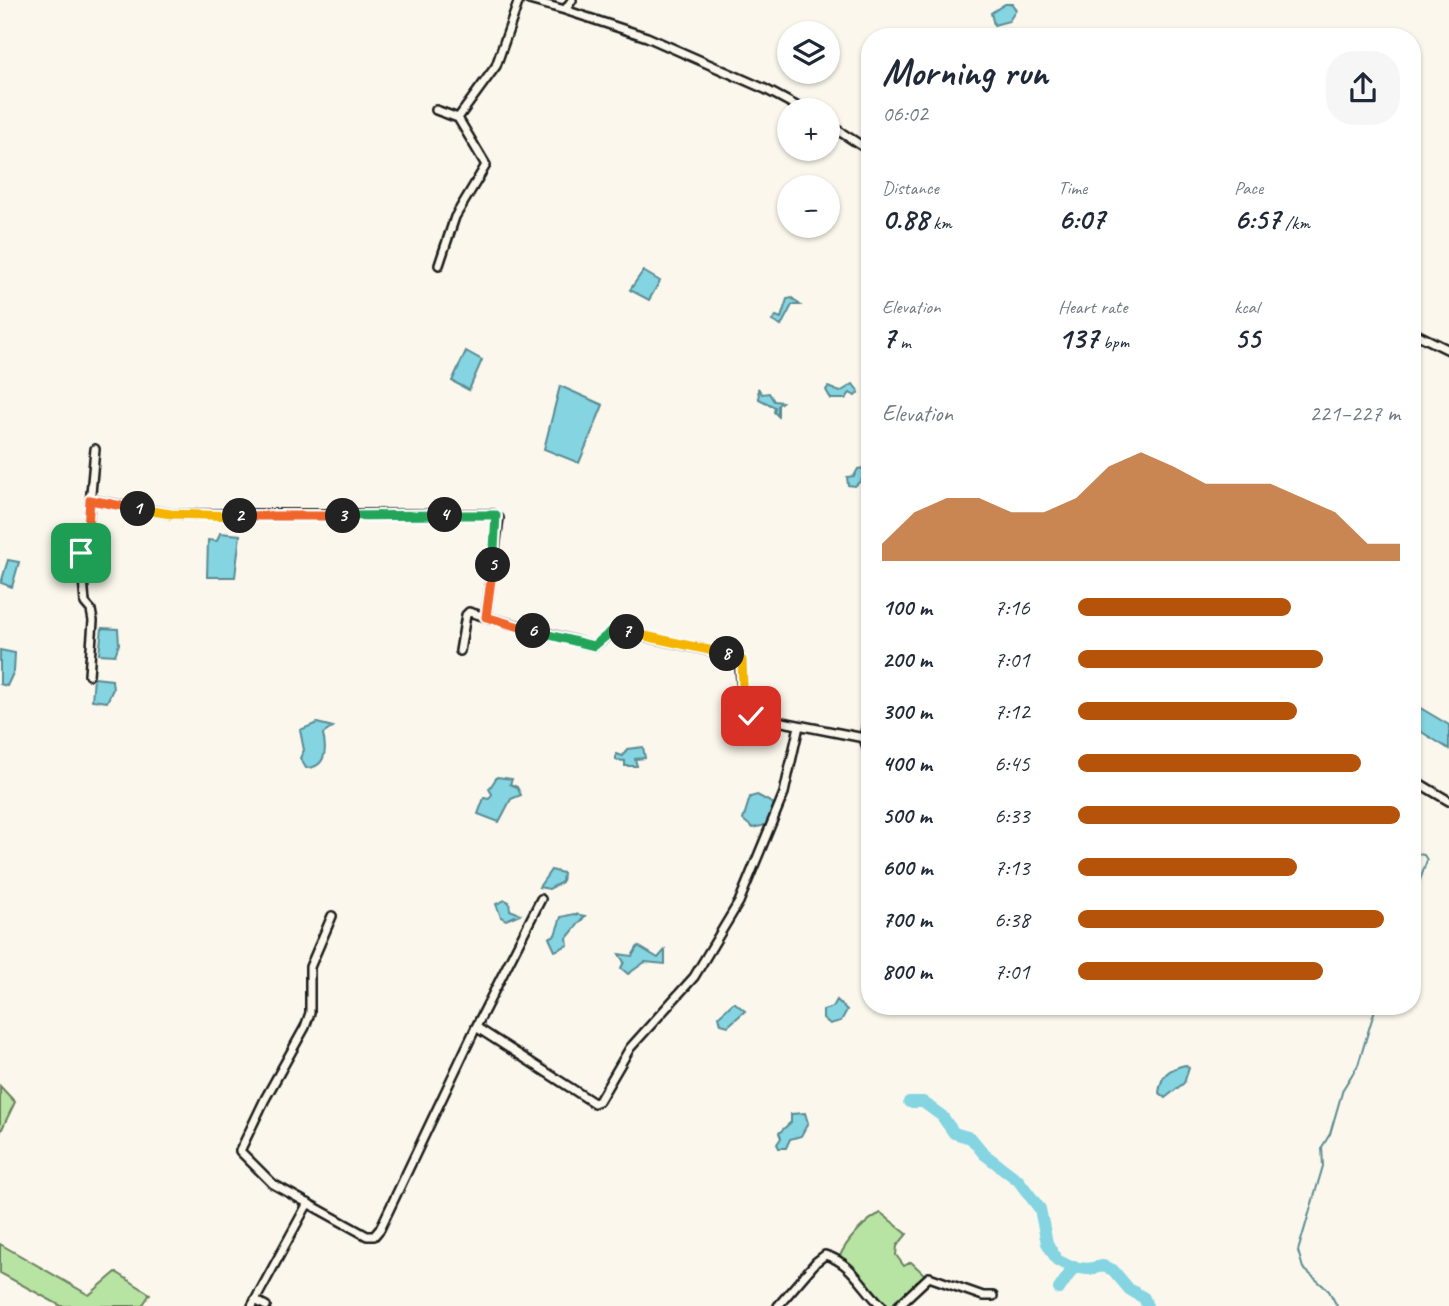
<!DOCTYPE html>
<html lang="en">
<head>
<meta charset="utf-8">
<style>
  body { margin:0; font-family:Caveat,sans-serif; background:#f6f6f7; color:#1f2937; height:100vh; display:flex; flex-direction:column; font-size:26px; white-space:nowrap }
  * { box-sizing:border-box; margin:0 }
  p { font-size:23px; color:#747a83 }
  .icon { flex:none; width:38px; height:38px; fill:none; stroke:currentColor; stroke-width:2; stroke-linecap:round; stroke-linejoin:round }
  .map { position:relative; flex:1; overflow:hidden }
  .panel { position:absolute; left:861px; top:28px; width:560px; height:987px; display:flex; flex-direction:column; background:#fff; border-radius:28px; box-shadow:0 2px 5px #0004 }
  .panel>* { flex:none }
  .tools { position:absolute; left:777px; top:21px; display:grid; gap:14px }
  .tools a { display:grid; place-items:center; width:63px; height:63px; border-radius:50%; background:#fff; box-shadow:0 2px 5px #0004; font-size:35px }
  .pin { position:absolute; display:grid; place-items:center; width:60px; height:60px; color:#fff; margin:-30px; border-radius:14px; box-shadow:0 4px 10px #0006 }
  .km { position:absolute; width:35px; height:35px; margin:-18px; border-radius:50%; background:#222; color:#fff; font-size:19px; line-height:35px; text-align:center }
  .round { display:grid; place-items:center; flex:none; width:74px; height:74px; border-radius:28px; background:#f6f6f7 }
  .headline { display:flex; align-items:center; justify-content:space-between; height:119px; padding:0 21px }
  h1 { font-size:38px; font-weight:600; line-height:52px }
  .figures { display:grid; grid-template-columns:repeat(3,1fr); gap:10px; height:119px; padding:7px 21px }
  .figures div { display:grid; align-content:center }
  .figures b { font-size:30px; font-weight:600 }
  .figures small { font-size:19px; font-weight:400 }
  .figures p { font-size:19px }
  .chart { height:196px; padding:14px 21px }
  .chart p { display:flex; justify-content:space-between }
  .chart svg { width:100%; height:126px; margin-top:7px; fill:#b45309; opacity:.7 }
  ul { padding:0 21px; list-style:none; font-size:23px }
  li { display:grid; grid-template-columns:112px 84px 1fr; align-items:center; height:52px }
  li i { height:18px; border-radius:9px; background:#b45309 }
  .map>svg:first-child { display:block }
</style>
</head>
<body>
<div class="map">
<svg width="1449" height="1306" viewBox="0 0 1449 1306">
  <rect width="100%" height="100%" fill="#fbf7ec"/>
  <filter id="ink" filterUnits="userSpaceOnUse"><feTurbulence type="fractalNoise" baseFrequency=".0143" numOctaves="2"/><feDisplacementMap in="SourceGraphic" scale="14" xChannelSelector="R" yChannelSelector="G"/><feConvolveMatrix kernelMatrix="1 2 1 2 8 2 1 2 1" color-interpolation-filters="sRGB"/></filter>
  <g filter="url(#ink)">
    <!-- green -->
    <path fill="#b7e4a2" stroke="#6a805f" stroke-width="2" d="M 0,1086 L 15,1102 L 0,1133 Z
      M 881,1213 L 907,1234 L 897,1246 L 896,1255 L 904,1266 L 911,1262 L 925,1275 L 896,1306 L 887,1306 L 871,1292 L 858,1272 L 839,1258 C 846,1241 865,1220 881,1213 Z
      M 0,1244 L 89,1295 L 116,1272 L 150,1294 L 142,1306 L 61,1306 L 0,1273 Z"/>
    <!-- water -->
    <path fill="#84d4e1" stroke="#5a8a92" stroke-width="2" d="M 1005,4 L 1012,4 L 1016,10 L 1009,21 L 994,25 L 991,13 Z
      M 643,271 L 660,281 L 649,300 L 630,290 Z
      M 792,298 L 800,305 L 792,305 L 781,326 L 772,321 L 776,316 L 781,318 L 787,299 Z
      M 466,351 L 482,360 L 469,390 L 452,381 Z
      M 853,384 L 859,392 L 855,396 L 850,393 L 845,399 L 831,399 L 826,390 L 828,387 L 840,392 Z
      M 560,386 L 603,405 L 579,463 L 544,449 Z
      M 758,388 L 762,394 L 769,393 L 774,401 L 782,402 L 778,405 L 778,416 L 774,412 L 775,407 L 759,399 Z
      M 870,467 L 870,481 L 866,476 L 855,486 L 848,485 L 847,477 L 854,476 L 858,469 Z
      M 220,533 L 240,535 L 235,577 L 207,577 L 208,540 L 217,541 Z
      M 8,560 L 19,562 L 12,587 L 1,583 Z
      M 102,628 L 118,629 L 119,644 L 115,655 L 99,654 Z
      M 0,650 L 15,653 L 14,671 L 7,686 L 0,684 Z
      M 94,678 L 112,680 L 113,689 L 107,702 L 92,700 Z
      M 1412,703 L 1449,725 L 1449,749 L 1412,726 Z
      M 317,723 L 333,727 L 323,734 C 327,750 326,768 306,768 L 300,758 L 304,750 L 300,730 Z
      M 643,747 L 645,758 L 635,759 L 637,766 L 625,766 L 625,761 L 616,760 L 616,754 L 623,756 L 627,749 Z
      M 497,777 L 512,779 L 510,784 L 517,787 L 521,795 L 511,799 L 499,822 L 478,814 L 484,798 L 489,799 L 492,794 L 489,789 Z
      M 757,795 L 774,804 L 766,825 L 753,828 L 743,820 L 750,797 Z
      M 551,870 L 563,873 L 562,882 L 549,889 L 539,887 Z
      M 505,900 L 509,902 L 510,910 L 520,914 L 506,920 L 501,917 L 496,904 Z
      M 574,914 L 585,916 L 567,938 L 568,945 L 555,951 L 549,938 L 555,935 L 561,917 Z
      M 638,946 L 658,958 L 665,950 L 665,964 L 645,962 L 628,974 L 621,968 L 624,962 L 619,954 L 632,956 Z
      M 837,1000 L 847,1010 L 841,1021 L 830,1024 L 823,1018 L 823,1010 L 833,1007 Z
      M 734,1002 L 745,1011 L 728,1026 L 721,1024 L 719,1016 Z
      M 1185,1065 L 1189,1068 L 1184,1083 L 1165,1098 L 1159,1093 C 1161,1075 1168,1069 1185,1065 Z
      M 805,1113 L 808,1123 L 801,1136 L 790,1139 L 786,1148 L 779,1148 L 777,1144 L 781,1138 L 779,1133 L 791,1122 L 791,1114 Z"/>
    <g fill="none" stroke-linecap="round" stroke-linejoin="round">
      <!-- stream -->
      <path stroke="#5a8a92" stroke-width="2" d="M 1412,853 L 1424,855 L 1427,860 L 1412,903
        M 1337,1306 L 1329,1291 L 1303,1268 L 1298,1251 L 1323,1166 L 1322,1147 L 1330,1134 L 1343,1089 L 1358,1065 L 1376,1006"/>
      <!-- river -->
      <path stroke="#84d4e1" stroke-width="12" d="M 909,1102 L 923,1102 L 942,1116 L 954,1133 L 971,1138 L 984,1154 L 1018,1180 L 1040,1209 L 1047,1243 L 1057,1260 L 1071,1267 L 1088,1269 L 1103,1266 L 1113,1270 L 1129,1289 L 1144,1298 L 1147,1306
        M 1059,1289 L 1074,1267"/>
      <defs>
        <path id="minor" d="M 529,0 L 565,10 L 572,0
          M 565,10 L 647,37 L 765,89 L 804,110
          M 436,110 L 458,118
          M 828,124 L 870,151
          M 439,265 L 455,217 L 486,165 L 458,118 L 496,66 L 519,0
          M 1412,332 L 1449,350
          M 91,500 L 171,514 L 493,514 L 499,518 L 486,617 L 594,646 L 615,630 L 739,657 L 744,712 L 747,715 L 864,738
          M 460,651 L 466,615 L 469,612 L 486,617
          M 89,675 L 93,621 L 91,610 L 85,603 L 81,553 L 87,538 L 95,449
          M 870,710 L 864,738 L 870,758
          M 1412,779 L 1449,801
          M 541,899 L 476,1027 L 594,1103 L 599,1101 L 630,1048 L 694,977 L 739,902 L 784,793 L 799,726
          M 332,916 L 310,967 L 310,1013 L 305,1027 L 265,1099 L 240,1151 L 273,1184 L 367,1236 L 374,1236 L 380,1229 L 476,1027
          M 255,1300 L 266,1306
          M 252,1306 L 308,1203
          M 778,1306 L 816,1262 L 825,1255 C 853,1263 862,1288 882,1306
          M 898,1306 L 929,1277 L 983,1296 L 993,1296"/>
      </defs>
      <!-- minor casing -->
      <use href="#minor" stroke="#1c1c1c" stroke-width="12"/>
      <!-- minor -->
      <use href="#minor" stroke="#fbf7ec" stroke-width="7"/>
    </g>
  </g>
  <g fill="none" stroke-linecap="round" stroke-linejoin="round" filter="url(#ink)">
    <defs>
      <path id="split-1" d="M 81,553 L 87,538 L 90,500 L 138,509"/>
      <path id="split-2" d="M 138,509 L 171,514 L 240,516"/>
      <path id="split-3" d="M 240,516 L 343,516"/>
      <path id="split-4" d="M 343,516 L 445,515"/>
      <path id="split-5" d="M 445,515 L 496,515 L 493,565"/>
      <path id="split-6" d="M 493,565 L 486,617 L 533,631"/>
      <path id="split-7" d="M 533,631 L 594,646 L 612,631 L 627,632"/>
      <path id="split-8" d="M 627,632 L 727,654"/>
      <path id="split-9" d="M 727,654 L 742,660 L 744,712 L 751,716"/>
    </defs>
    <!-- split-1 casing -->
    <use href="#split-1" stroke="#fff" stroke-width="14"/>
    <!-- split-2 casing -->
    <use href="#split-2" stroke="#fff" stroke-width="14"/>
    <!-- split-3 casing -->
    <use href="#split-3" stroke="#fff" stroke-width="14"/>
    <!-- split-4 casing -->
    <use href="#split-4" stroke="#fff" stroke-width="14"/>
    <!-- split-5 casing -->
    <use href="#split-5" stroke="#fff" stroke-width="14"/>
    <!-- split-6 casing -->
    <use href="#split-6" stroke="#fff" stroke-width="14"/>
    <!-- split-7 casing -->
    <use href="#split-7" stroke="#fff" stroke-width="14"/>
    <!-- split-8 casing -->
    <use href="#split-8" stroke="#fff" stroke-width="14"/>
    <!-- split-9 casing -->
    <use href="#split-9" stroke="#fff" stroke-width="14"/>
    <!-- split-1 -->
    <use href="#split-1" stroke="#f0652b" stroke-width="9"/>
    <!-- split-2 -->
    <use href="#split-2" stroke="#f5b400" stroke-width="9"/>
    <!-- split-3 -->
    <use href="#split-3" stroke="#f0652b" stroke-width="9"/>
    <!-- split-4 -->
    <use href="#split-4" stroke="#22a559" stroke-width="9"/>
    <!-- split-5 -->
    <use href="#split-5" stroke="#22a559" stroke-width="9"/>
    <!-- split-6 -->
    <use href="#split-6" stroke="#f0652b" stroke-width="9"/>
    <!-- split-7 -->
    <use href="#split-7" stroke="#22a559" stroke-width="9"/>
    <!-- split-8 -->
    <use href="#split-8" stroke="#f5b400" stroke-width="9"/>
    <!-- split-9 -->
    <use href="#split-9" stroke="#f5b400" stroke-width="9"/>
  </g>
</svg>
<div class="tools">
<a><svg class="icon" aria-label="layers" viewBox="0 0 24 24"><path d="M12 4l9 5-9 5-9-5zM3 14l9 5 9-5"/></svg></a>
<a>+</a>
<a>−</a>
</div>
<div class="pin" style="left:81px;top:553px;background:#1e9e55"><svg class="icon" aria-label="arrive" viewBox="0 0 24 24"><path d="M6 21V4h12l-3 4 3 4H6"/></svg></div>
<div class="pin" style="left:751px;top:716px;background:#d93025"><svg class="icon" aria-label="check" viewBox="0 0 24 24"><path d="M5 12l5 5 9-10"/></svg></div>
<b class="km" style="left:138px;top:509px">1</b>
<b class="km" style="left:240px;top:516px">2</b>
<b class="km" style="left:343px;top:516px">3</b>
<b class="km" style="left:445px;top:515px">4</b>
<b class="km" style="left:493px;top:565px">5</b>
<b class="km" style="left:533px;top:631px">6</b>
<b class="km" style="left:627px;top:632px">7</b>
<b class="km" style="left:727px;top:654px">8</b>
<section class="panel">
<div class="headline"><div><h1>Morning run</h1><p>06:02</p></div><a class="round"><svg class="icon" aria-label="share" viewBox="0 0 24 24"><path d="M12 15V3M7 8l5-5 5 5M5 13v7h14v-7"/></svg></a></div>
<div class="figures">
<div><p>Distance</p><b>0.88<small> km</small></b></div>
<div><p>Time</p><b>6:07</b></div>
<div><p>Pace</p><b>6:57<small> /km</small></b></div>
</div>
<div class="figures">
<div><p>Elevation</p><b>7<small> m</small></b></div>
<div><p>Heart rate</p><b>137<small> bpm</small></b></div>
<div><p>kcal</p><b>55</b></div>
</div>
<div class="chart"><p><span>Elevation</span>221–227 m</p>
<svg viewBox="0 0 160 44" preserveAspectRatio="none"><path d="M0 44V38L10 27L20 22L30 22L40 27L50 27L60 22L70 11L80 6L90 11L100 17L110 17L120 17L130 22L140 27L150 38L160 38V44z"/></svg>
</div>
<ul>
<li><b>100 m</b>7:16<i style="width:66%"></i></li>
<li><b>200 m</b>7:01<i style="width:76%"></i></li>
<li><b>300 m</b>7:12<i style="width:68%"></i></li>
<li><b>400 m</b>6:45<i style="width:88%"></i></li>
<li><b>500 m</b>6:33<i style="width:100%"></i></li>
<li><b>600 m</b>7:13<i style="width:68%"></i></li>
<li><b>700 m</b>6:38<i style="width:95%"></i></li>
<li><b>800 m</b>7:01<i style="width:76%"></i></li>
</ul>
</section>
</div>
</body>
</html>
